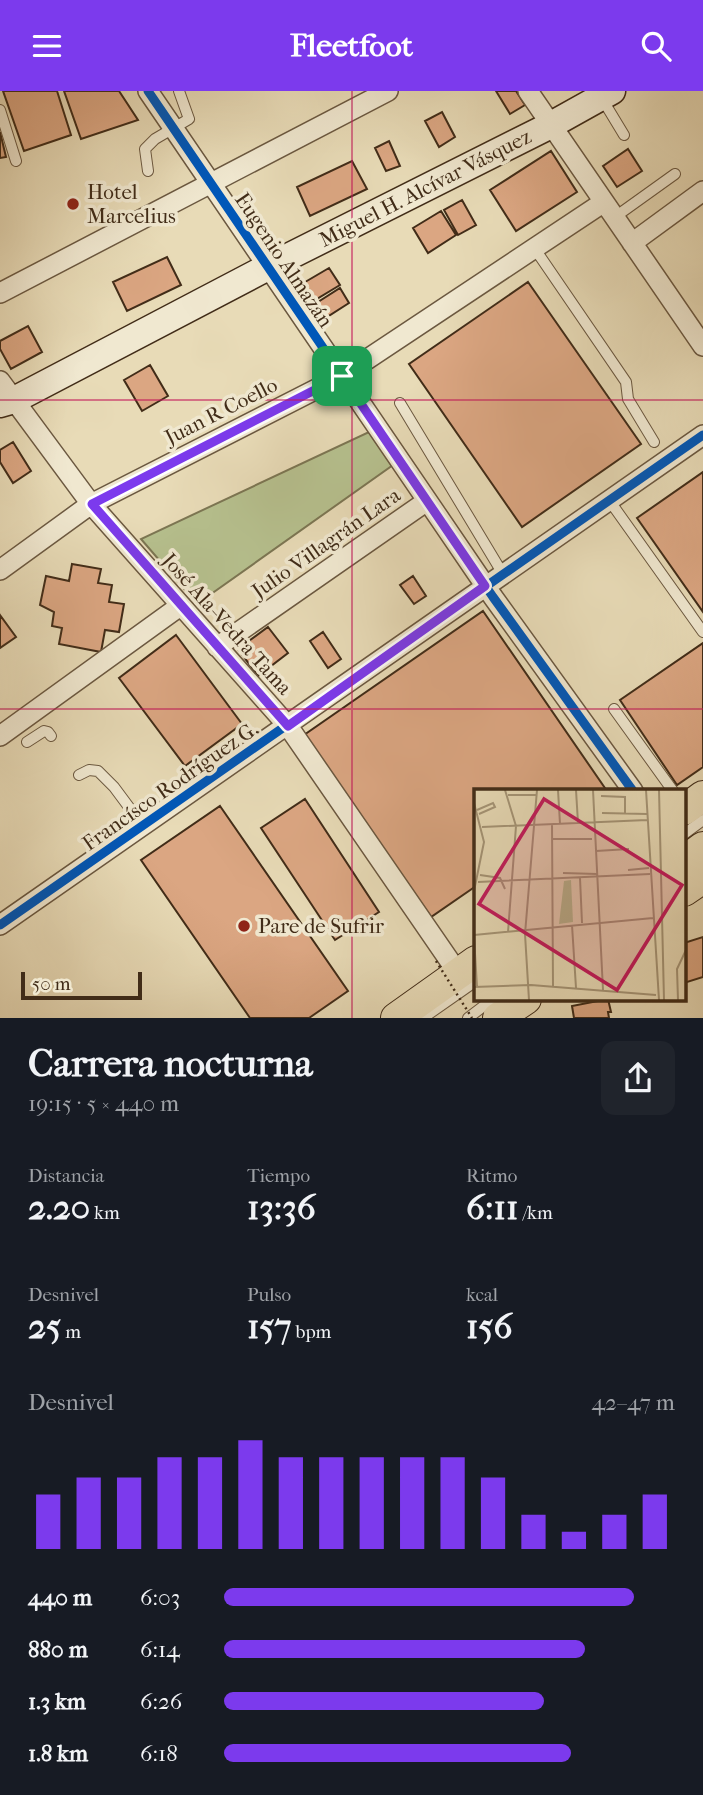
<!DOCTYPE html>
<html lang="es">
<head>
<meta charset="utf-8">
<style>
  body { margin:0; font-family:"IM FELL French Canon",serif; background:#20242c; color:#f1f3f6; height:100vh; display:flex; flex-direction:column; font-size:26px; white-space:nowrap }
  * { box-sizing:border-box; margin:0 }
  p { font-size:23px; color:#9ea1a6 }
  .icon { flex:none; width:38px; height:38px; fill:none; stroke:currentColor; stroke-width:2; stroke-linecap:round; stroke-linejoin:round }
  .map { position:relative; height:927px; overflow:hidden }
  .drawer { display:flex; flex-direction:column; background:#171b24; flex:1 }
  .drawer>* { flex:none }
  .scale { position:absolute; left:21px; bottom:18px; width:121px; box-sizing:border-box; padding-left:7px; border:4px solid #412c18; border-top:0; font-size:19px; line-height:24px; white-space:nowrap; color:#412c18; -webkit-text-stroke:5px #f0e8d0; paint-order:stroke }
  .pin { position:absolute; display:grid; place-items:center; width:60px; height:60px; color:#fff; margin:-30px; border-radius:14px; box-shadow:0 4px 10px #0006 }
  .round { display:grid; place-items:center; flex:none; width:74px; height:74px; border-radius:14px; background:#20242c }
  .headline { display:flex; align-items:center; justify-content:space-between; height:119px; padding:0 28px }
  h1 { font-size:38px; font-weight:700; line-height:52px }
  .stats { display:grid; grid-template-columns:repeat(3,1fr); gap:10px; height:119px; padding:7px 28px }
  .stats div { display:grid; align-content:center }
  .stats b { font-size:35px; font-weight:700 }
  .stats small { font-size:19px; font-weight:400 }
  .stats p { font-size:19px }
  .chart { height:196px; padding:14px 28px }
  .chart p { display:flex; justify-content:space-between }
  .chart svg { width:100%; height:126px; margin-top:7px; stroke:#7c3aed; stroke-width:6 }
  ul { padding:0 28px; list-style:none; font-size:23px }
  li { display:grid; grid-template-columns:112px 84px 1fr; align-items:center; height:52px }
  li i { height:18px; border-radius:9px; background:#7c3aed }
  header { display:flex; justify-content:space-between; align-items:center; height:91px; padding:0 28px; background:#7c3aed; color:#fff; font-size:32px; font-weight:700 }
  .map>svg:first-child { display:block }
</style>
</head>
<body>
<header><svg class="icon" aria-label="menu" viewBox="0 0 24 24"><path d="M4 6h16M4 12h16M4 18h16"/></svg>Fleetfoot<svg class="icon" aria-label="search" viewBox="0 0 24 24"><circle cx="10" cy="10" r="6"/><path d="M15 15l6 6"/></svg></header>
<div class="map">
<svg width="703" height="927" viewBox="0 0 703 927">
  <rect width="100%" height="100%" fill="#e8dbb7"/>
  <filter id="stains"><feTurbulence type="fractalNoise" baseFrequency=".00286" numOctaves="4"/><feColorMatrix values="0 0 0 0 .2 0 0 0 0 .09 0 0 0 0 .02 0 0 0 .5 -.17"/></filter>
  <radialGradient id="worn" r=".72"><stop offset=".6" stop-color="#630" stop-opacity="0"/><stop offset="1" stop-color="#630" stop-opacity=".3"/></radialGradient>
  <!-- green -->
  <path fill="#b6c08e" stroke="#7c7653" stroke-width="2" d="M 369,341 L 393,374 L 197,513 L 141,448 Z"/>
  <!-- building -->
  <path fill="#dba682" stroke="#412c18" stroke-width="2" d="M 3,0 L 57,0 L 71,44 L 24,60 Z
    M 64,0 L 119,0 L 138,29 L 81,48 Z
    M 496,0 L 516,0 L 525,14 L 510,23 Z
    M 442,21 L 455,46 L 439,56 L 425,30 Z
    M 0,41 L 6,66 L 0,67 Z
    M 389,50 L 400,75 L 386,80 L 375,57 Z
    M 628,58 L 642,80 L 617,96 L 603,75 Z
    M 551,60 L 577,101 L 516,140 L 490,99 Z
    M 352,70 L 367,98 L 310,125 L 297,96 Z
    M 462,109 L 476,134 L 458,144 L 444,119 Z
    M 441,120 L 456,144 L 428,162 L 413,137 Z
    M 167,166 L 181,194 L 127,220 L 113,191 Z
    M 329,177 L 340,194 L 310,212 L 300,194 Z
    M 528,191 L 641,353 L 522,436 L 409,273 Z
    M 340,197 L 349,212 L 327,226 L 318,211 Z
    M 28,235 L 42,261 L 11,278 L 0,258 L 0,250 Z
    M 150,274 L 168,305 L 142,320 L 124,289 Z
    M 13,351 L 31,380 L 13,392 L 0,371 L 0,359 Z
    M 703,381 L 703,521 L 637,427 Z
    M 72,473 L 101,478 L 98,492 L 112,494 L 109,511 L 124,513 L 119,541 L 105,539 L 101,561 L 59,553 L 62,537 L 52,535 L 54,521 L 40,514 L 46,485 L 69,490 Z
    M 413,485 L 426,505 L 414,513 L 400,494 Z
    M 483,520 L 607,700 L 476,700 L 476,795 L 431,826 L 304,644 Z
    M 0,524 L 16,546 L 0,557 Z
    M 268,536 L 288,562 L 258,585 L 238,558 Z
    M 323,541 L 341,568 L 328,577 L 310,550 Z
    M 176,544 L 242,633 L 185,675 L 119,587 Z
    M 703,552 L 703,676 L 677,694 L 620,609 Z
    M 305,708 L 379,821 L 335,849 L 261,737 Z
    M 220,715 L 348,900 L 309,927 L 250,927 L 141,769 Z
    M 703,846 L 703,886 L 684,892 L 684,852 Z
    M 608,908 L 611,921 L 608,921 L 609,927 L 574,927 L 572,915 Z"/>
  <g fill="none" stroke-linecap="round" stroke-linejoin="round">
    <defs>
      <path id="lane" d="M 601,6 L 624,44
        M 0,19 L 16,70
        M 148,80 L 145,58 L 155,48 L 189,28 L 179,0
        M 615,126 L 675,83
        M 535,158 L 626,291 L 628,308 L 654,351
        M 400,312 L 503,483
        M 609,409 L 703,541
        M 614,618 L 673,700
        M 27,651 L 44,640 L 48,641 L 51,645
        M 79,684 L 89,679 L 98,680 L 114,696 L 143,735
        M 684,743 L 703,729
        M 423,927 L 476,890
        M 468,927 L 493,908"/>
      <path id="street" d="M 148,0 L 493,506 L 633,700
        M 528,0 L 703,255
        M 632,152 L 703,100
        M 0,202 L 388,0
        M 0,290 L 91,413 L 288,635 L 458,882
        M 0,479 L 91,413 L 342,285 L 604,111
        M 217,556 L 427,410
        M 0,645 L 180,515
        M 0,834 L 703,344"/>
      <path id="secondary" d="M 0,313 L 14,309 L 268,176 L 551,34 L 612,0"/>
      <path id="primary" d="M 684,719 L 703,705
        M 684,770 L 703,756
        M 684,800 L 703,787
        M 396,927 L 476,870
        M 498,927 L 526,908"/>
    </defs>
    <!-- lane casing -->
    <use href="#lane" stroke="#6b5840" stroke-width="12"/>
    <!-- street casing -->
    <use href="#street" stroke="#6b5840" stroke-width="22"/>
    <!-- secondary casing -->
    <use href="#secondary" stroke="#412c18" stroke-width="29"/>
    <!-- primary casing -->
    <use href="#primary" stroke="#412c18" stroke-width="32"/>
    <!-- lane -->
    <use href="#lane" stroke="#f0e8d0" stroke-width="10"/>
    <!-- street -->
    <use href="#street" stroke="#f0e8d0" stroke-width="19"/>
    <!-- secondary -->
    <use href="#secondary" stroke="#f0e8d0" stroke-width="26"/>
    <!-- primary -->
    <use href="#primary" stroke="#e8dbb7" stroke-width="30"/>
    <!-- path-bridge -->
    <path stroke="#412c18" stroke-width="2.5" stroke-dasharray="2 3.5" stroke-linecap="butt" d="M 436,870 L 472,927"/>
    <defs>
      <path id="cycleway" d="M 148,0 L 493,506 L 633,700
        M 0,834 L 703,344"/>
    </defs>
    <!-- cycleway casing -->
    <use href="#cycleway" stroke="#f0e8d0" stroke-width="13"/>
    <!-- cycleway -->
    <use href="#cycleway" stroke="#0057b8" stroke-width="9"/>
  </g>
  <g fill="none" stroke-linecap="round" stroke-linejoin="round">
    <defs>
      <path id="route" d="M 342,285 L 485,495 L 288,635 L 92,413 Z"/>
    </defs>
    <!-- route casing -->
    <use href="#route" stroke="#fff" stroke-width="14"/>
    <!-- route -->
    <use href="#route" stroke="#7c3aed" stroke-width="9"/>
  </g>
  <!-- grid -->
  <path fill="none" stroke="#c2185b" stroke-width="2" stroke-opacity="0.55" d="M 352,0 L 352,927M 0,309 L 703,309M 0,618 L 703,618"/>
  <!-- markers -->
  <g fill="#8f2418" stroke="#f0e8d0" stroke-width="2.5">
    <circle cx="73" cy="113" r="7"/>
    <circle cx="244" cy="835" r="7"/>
  </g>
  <g text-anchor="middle" stroke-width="7" stroke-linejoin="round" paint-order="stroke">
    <!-- street labels -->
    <g font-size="21" fill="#412c18" stroke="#f0e8d0">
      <text transform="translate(425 97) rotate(-27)" y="7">Miguel H. Alcívar Vásquez</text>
      <text transform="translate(284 169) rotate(56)" y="7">Eugenio Almazán</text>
      <text transform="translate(221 320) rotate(-27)" y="7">Juan R Coello</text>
      <text transform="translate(326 452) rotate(-35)" y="7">Julio Villagrán Lara</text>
      <text transform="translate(227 533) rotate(48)" y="7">José Ala-Vedra Tama</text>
      <text transform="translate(170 695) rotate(-35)" y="7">Francísco Rodríguez G.</text>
    </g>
    <!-- poi labels -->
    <g font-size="21" fill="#412c18" stroke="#f0e8d0" text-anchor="start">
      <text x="87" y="108">Hotel<tspan x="87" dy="24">Marcelius</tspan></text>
      <text x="258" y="842">Pare de Sufrir</text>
    </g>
  </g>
  <!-- overview -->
  <g transform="translate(474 698)">
    <rect width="212" height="212" fill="#e8dbb7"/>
    <path d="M 97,91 L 99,133 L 85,135 L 90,92 Z" fill="#b6c08e"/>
    <path fill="none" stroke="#a59577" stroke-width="2" d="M 31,1 L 42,37 L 34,143M 84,1 L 86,35M 102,1 L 104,34M 119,1 L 129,201M 172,1 L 185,211M 185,1 L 190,211M 34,6 L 63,6M 127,7 L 151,8 L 151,25M 0,14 L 10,53 L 0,102M 3,21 L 19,14 L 21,18 L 5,25M 128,24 L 173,25M 78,35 L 79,197M 8,38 L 173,31M 78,50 L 118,50M 122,62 L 155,60M 154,81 L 175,79M 89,84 L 123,85M 6,86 L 26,89 L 31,100M 106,89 L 108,134M 4,93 L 176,85M 98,136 L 102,199M 0,146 L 179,129M 0,147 L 3,198M 0,198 L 57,196 L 182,206M 55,211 L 51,145 L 63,1M 204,211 L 203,180 L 212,161"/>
    <path fill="#c2185b" fill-opacity="0.15" stroke="#c2185b" stroke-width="3.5" d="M 70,10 L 208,96 L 143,201 L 5,115 Z"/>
    <rect width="212" height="212" fill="none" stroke="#412c18" stroke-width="3.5"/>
  </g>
  <rect width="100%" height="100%" filter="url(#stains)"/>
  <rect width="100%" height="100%" fill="url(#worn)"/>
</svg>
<div class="scale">50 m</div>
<div class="pin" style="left:342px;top:285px;background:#1e9e55"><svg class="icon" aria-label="arrive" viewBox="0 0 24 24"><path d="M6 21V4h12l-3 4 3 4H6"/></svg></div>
</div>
<section class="drawer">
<div class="headline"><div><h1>Carrera nocturna</h1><p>19:15 · 5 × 440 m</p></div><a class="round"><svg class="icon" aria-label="share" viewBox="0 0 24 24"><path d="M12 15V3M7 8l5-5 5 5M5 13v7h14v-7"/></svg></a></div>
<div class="stats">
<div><p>Distancia</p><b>2.20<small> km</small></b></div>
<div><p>Tiempo</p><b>13:36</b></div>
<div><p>Ritmo</p><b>6:11<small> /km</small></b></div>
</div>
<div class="stats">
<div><p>Desnivel</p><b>25<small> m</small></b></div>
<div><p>Pulso</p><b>157<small> bpm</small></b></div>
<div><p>kcal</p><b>156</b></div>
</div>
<div class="chart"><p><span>Desnivel</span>42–47 m</p>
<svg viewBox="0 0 160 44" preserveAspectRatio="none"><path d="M5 44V25M15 44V19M25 44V19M35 44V12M45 44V12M55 44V6M65 44V12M75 44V12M85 44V12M95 44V12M105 44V12M115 44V19M125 44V32M135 44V38M145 44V32M155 44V25"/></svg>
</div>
<ul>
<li><b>440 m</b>6:03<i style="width:91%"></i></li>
<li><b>880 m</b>6:14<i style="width:80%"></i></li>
<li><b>1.3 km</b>6:26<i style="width:71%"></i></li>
<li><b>1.8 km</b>6:18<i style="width:77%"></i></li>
</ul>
</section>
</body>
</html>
